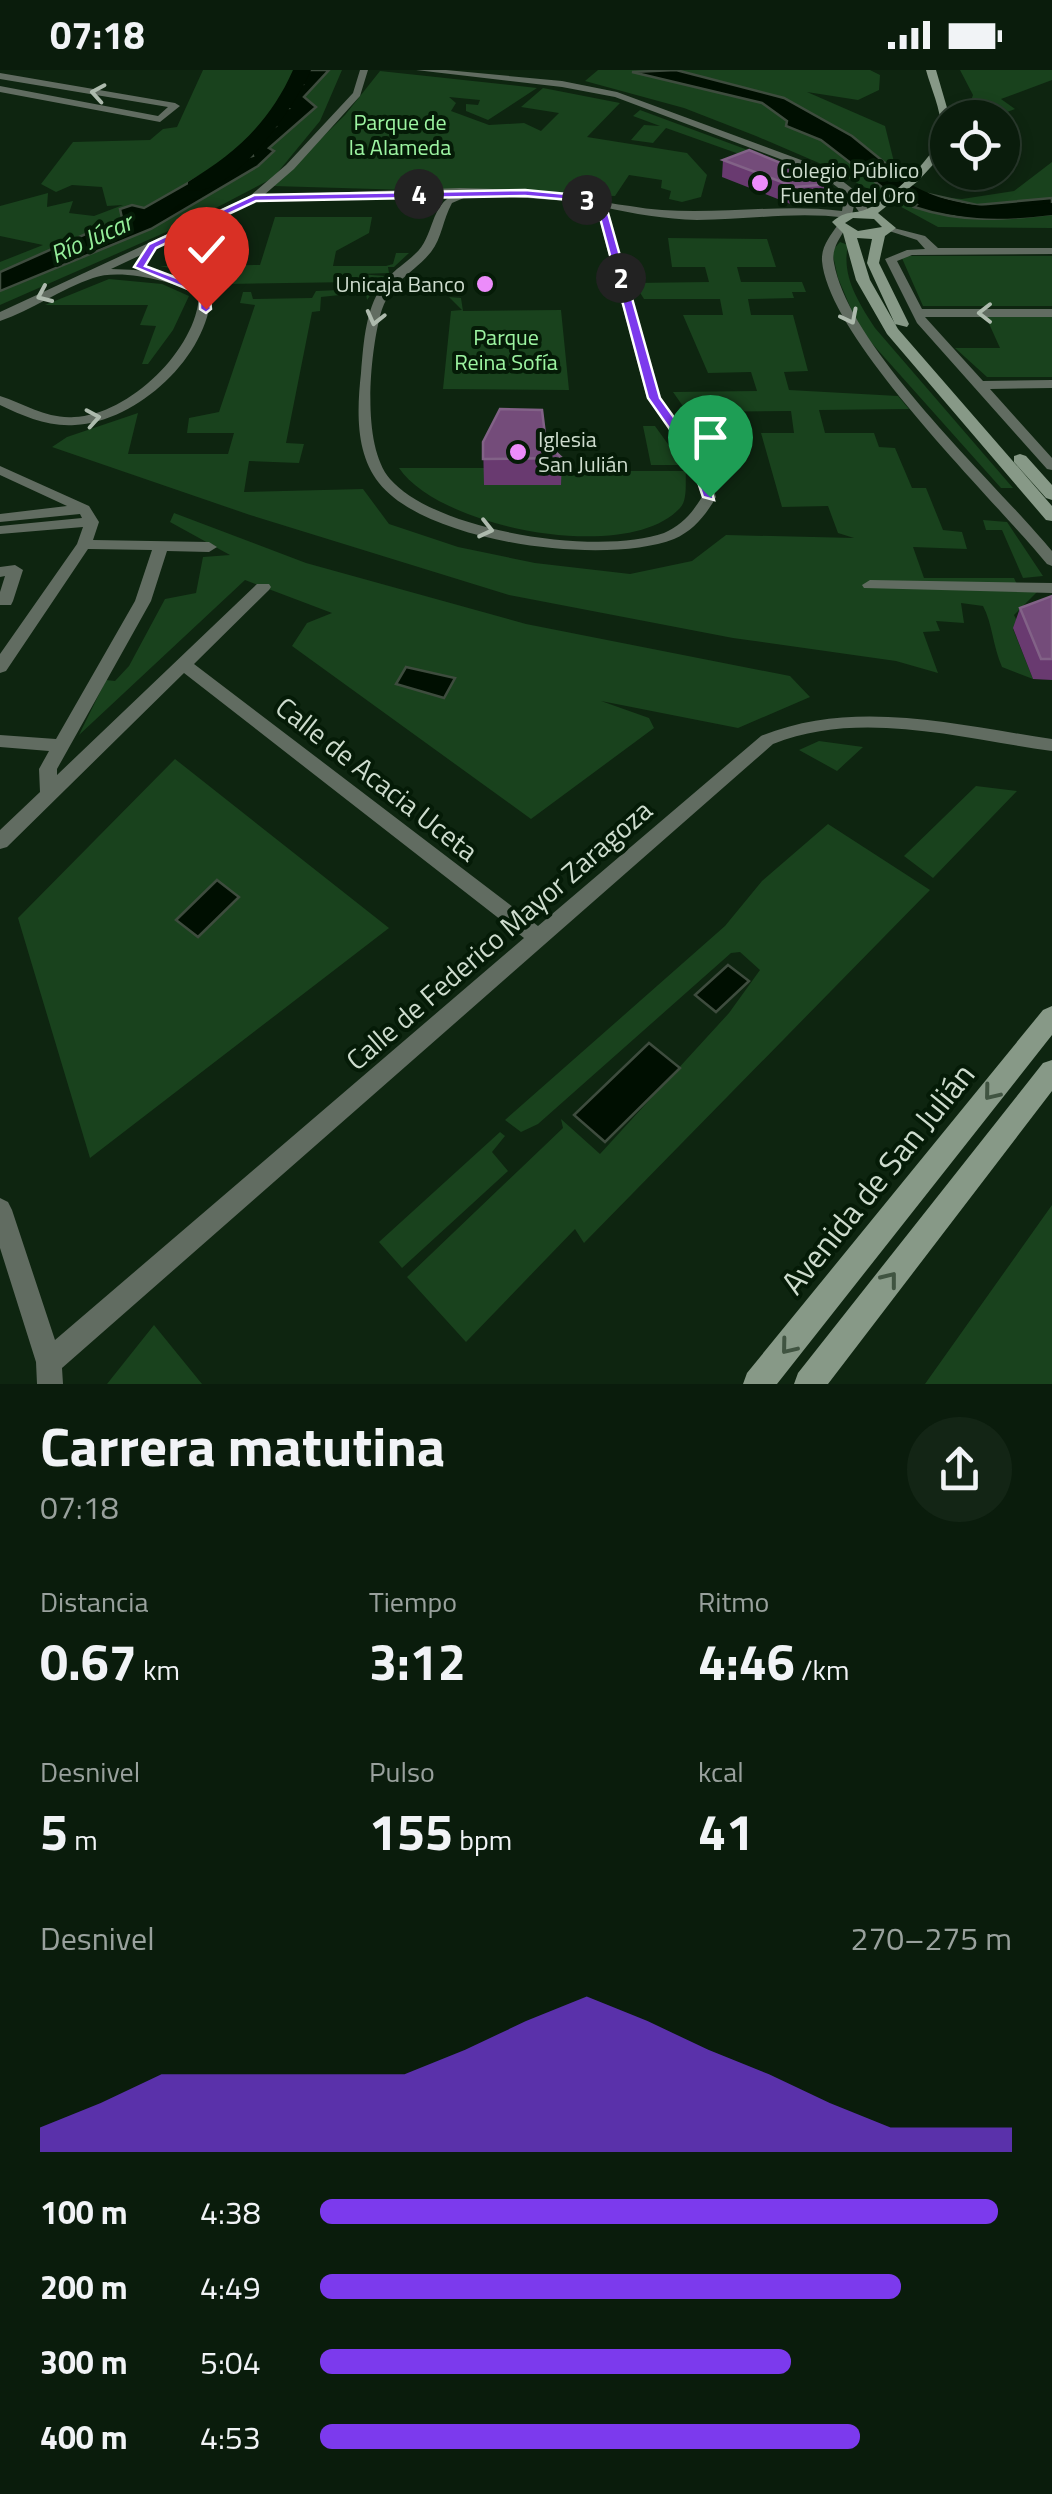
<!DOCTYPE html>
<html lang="es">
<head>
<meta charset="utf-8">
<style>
  body { margin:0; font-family:"Titillium Web",sans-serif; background:#132515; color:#f1f3f6; height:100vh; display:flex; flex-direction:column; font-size:38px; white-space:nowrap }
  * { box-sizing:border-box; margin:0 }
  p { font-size:32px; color:#99a19d }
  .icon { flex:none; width:55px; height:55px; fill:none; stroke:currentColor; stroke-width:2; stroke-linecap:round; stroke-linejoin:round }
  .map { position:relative; height:1314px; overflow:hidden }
  .details { display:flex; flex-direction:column; background:#0a1c0c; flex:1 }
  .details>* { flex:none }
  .tools { position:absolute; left:930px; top:30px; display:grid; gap:20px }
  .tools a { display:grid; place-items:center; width:90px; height:90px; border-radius:50%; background:#0a1c0c; box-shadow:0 5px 15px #0003,0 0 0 2px #2a3a2d; font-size:50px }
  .pin { position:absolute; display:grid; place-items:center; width:85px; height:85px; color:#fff; margin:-102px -42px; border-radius:50% 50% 50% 0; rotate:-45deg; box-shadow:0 0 10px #0007 }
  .pin .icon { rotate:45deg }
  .km { position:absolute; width:50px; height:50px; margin:-25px; border-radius:50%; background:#222; color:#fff; font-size:28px; line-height:50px; text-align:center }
  .round { display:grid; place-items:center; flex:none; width:105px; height:105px; border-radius:52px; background:#132515 }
  .headline { display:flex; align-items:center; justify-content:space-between; height:170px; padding:0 40px }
  h1 { font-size:55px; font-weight:700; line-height:75px }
  .metrics { display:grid; grid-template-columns:repeat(3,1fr); gap:15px; height:170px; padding:10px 40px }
  .metrics div { display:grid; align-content:center }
  .metrics b { font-size:50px; font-weight:700 }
  .metrics small { font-size:28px; font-weight:400 }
  .metrics p { font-size:28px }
  .chart { height:280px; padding:20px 40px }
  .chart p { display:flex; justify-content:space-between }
  .chart svg { width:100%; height:180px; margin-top:10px; fill:#7c3aed; opacity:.7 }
  ul { padding:0 40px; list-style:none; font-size:32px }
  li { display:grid; grid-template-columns:160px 120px 1fr; align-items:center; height:75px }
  li i { height:25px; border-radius:12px; background:#7c3aed }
  .status { display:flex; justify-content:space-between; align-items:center; height:70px; padding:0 50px; background:#0a1c0c; direction:ltr }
  .status svg { height:28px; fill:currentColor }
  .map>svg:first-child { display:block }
</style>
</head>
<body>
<div class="status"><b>07:18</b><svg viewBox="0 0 49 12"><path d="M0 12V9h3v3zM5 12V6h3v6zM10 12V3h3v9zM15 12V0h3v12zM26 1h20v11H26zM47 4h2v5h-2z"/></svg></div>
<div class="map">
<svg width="1052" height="1314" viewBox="0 0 1052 1314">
  <rect width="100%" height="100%" fill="#0e2510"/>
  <!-- green -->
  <path fill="#19421d" d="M 203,0 L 342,0 L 320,51 L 273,108 L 189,152 L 0,235 L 0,192 L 43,175 L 0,166 L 0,136 L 48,123 L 47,137 L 73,131 L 69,143 L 94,146 L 123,135 L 107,136 L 102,117 L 72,115 L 56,122 L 41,114 L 73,72 L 150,70 L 163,59 L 177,57 Z
    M 598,0 L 870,0 L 880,5 L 879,20 L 858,30 L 807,22 L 885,56 L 902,124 L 962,129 L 1014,121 L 1052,92 L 1052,158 L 938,157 L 826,96 L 756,66 L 684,38 L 585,11 Z
    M 960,0 L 1052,0 L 1052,10 L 1001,29 L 1015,39 L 994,47 L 968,39 L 973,25 Z
    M 380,1 L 537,18 L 488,50 L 466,41 L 466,34 L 478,35 L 480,30 L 449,27 L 456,33 L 451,41 L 489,55 L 524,53 L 541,61 L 559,43 L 521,37 L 543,18 L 620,33 L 587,67 L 687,83 L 707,105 L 701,127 L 682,132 L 669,129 L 671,121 L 661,118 L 662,110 L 629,105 L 615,126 L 273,116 L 345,45 Z
    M 640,40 L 764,86 L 756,90 L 666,58 L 653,73 L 631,70 L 644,55 L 660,56 L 633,46 Z
    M 275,147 L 372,147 L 369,163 L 336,181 L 333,196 L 386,196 L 393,194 L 396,183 L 409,183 L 394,197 L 388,197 L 389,203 L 360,204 L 384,206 L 367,230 L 364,213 L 354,207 L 354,212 L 226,214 L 221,222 L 201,214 L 209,207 L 160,196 L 260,195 Z
    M 226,150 L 237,150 L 231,180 L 168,181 Z
    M 668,168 L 767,169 L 776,197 L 737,197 L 741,212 L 802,212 L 806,222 L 792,222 L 794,228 L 748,229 L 751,245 L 793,245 L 808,301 L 784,302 L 789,320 L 898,326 L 909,339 L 819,340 L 825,363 L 874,363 L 879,377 L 895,378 L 912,418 L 926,418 L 943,460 L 962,462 L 967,479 L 913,477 L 924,508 L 1014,508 L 1019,519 L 1037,522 L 1014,545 L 1018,553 L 1013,559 L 1033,609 L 1002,597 C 993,577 992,552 983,536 L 961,533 L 964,553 L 936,551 L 940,561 L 923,562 L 938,603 L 896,591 L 733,568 L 509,525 L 250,445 L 52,377 L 67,367 L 138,343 L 128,384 L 228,384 L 234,363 L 187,363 L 189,348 L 219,342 L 255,235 L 240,233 L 243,222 L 251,222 L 253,229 L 312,228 L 316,221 L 340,220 L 340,225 L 321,227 L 320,241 L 312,242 L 286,373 L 304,374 L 299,393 L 249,391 L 244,422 L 363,419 L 389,454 L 458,477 L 535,493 L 630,504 L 692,491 L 726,465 L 854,468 L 838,463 L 828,436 L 782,437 L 761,363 L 794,363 L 791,341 L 687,342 L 673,322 L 757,321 L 751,302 L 708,303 L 683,245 L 723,245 L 720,229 L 644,229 L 634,213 L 709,212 L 705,197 L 672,197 Z
    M 840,172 L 848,175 C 841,206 859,233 875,258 L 1013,418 L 1001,418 L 860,260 L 838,208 L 832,181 Z
    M 901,186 L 1052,186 L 1052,236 L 923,236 Z
    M 109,209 L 162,214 L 189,226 L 173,260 L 148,294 L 142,294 L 156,256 L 140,255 L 148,235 L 45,235 Z
    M 449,227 L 461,228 L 463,241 L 561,240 L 569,320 L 443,319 L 451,241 L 462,240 Z
    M 986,247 L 1052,247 L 1052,307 L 987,307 L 955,278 L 1000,278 Z
    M 643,356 L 655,356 L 683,395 L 651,395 Z
    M 399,398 L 484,398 L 485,415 L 560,414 L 547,401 L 686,401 C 685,411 688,430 680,438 C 628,495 439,458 399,398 Z
    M 174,443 L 306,493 L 526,554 L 790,606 L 810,627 L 738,658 L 601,631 L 649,648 L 654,658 L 531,749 L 292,576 L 307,553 L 332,543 L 245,510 L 79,665 L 106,610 L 115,611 L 129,596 L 165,529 L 196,523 L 203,487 L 230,485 L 170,452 Z
    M 983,450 L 1007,452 L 1043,506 L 1023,508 L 1002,460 L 986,460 Z
    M 819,671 L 863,677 L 837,701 L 799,680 Z
    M 175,689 L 389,858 L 90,1088 L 18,848 Z
    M 976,716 L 1017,721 L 933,808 L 904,786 Z
    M 828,754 L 930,820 L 584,1173 L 575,1159 L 466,1272 L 407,1207 L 563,1058 L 561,1049 L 600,1084 L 729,943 L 760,900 L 740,882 L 731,883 L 538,1054 L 521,1062 L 505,1050 L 725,856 L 762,811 Z
    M 500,1062 L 505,1066 L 492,1082 L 508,1101 L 402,1198 L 379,1172 Z
    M 1052,1135 L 1052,1314 L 925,1314 Z
    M 154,1255 L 202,1314 L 107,1314 Z"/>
  <!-- water -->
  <path fill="#000f01" stroke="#3e4c3e" stroke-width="2.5" d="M 295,0 L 329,0 L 304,27 L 316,37 L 269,78 L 274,81 L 258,96 L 151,159 L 0,221 L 0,202 L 122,148 L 120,139 L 132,135 L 144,138 L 218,96 L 253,86 L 250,74 L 276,56 L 273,50 L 279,39 L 288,38 L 282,33 L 289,15 L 301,14 L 294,10 Z
    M 676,0 L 784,28 L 852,66 L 895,101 L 890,105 L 897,109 L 887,121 L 821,70 L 786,56 L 787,51 L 762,33 L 632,2 Z
    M 928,124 L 977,135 L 1052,128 L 1052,144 C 1002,150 962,153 914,137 Z
    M 406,597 L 455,608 L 444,628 L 396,614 Z
    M 217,810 L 239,827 L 198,867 L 176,850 Z
    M 728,895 L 749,911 L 716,942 L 695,925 Z
    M 649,973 L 680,998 L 605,1072 L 574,1045 Z"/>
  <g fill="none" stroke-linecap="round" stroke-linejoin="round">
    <!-- river -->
    <path fill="#000f01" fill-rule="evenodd" d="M 293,0 L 311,0 C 296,35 232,130 188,120 L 188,112 C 236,83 270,52 293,0 Z
      M 851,80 L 865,80 C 927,136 971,142 1052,133 L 1052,145 C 968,155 915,148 851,88 Z"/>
    <!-- minor -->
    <path fill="#616c61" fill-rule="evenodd" d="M 360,0 L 368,0 L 360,26 L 294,99 L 264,125 L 460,118 L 529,120 L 581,127 L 585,125 C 598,132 615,134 630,136 C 701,149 771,132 842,141 L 845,123 L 820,104 L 615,27 L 562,17 L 416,0 L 446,0 L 562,11 L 617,22 L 828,100 L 854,120 L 870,142 L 870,146 L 862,146 L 854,135 L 852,145 L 847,148 C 796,141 747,150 697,150 C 665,149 634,144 603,137 L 608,143 L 660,328 L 704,388 L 716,427 C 706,445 693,461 674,469 C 605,496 426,473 379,413 C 355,383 357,339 361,303 C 364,271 365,236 387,209 C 395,199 406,193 415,184 C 435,167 429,134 456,124 L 256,131 L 111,199 C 144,200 184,202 211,223 C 209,286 137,352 75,355 C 48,357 23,346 0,335 L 0,326 C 25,334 47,349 74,347 C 129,345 197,279 199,225 C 174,211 120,198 93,208 C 61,219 32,240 0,251 L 0,242 L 250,126 L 286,95 L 353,23 ZM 473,124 L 567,131 L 586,134 L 598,144 L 647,328 L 690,388 L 702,427 C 693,442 681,456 664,463 C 600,486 436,462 390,409 C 361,375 370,286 380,246 C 390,210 410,207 431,182 C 442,168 443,149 452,133 Z
      M 0,3 L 175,33 L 180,36 L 160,52 L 0,22 L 0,16 L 158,46 L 168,37 L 0,9 Z
      M 841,155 L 846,158 C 839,169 831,180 834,193 C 849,279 994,411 1052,481 L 1052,496 L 1047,494 C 993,428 829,270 822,191 C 821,177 830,166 837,156 Z
      M 886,156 L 925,166 L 938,178 L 1052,178 L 1052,184 L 912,185 L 897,191 L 922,239 L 1052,239 L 1052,247 L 925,247 L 983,311 L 1052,310 L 1052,318 L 990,319 L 1052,388 L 1052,400 L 1047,399 L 917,253 L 885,189 L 907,180 L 925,179 L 917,170 L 886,160 Z
      M 0,396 L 89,436 L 99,452 L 93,470 L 209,472 L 217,477 L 209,482 L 167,481 L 151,531 L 57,699 L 57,705 L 257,514 L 269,514 L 271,517 L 269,520 L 194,594 L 538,856 L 761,666 C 855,628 955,655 1052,669 L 1052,681 C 962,669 861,639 773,674 L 62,1298 L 63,1314 L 37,1314 L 36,1292 L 0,1178 L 0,1128 L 8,1132 L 12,1140 L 55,1270 L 524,868 L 184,603 L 7,777 L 0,779 L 0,760 L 40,722 L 39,699 L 49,681 L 0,677 L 0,665 L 56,669 L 135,531 L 152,480 L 88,479 L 6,601 L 0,603 L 0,584 L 77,474 L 83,457 L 0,464 L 0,456 L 82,448 L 80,444 L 0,452 L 0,444 L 67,436 L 0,405 Z
      M 15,495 L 23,500 L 13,531 L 11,535 L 0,535 L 0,522 L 5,506 L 0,507 L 0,497 Z
      M 870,510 L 1052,513 L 1052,523 L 864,518 L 862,515 Z"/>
    <!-- secondary -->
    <path fill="#879987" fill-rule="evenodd" d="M 926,0 L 936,0 L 950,48 L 948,48 L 948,75 L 940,87 L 918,111 L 878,143 L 896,158 L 885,166 L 879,193 L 909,254 L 907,257 L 895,254 L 867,193 L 872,169 L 857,168 L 870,210 L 898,259 L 1052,436 L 1052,451 L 1046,450 L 887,264 L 856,210 L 843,163 L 832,152 C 847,139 853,145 867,139 C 889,130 938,86 941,61 C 942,41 931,19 926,0 ZM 853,148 L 874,149 L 882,157 L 858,161 L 845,153 Z
      M 1020,384 L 1026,386 L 1052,415 L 1052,430 L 1046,428 L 1014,392 L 1014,386 Z
      M 1052,936 L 1052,965 L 777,1314 L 743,1314 L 747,1303 L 1043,940 Z
      M 1052,990 L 1052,1021 L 828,1314 L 794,1314 L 798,1303 L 1043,993 Z"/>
  </g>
  <!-- wall -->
  <path fill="#693a70" d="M 723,90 L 832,114 L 829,132 L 793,135 L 722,107 Z
    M 483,372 L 546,373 L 562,388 L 561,415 L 484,415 Z
    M 1052,526 L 1052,610 L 1033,609 L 1013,558 L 1020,538 Z"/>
  <!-- building -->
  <path fill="#744c7a" stroke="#826287" stroke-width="2.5" d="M 749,80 L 832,114 L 795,117 L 723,90 Z
    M 500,339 L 542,340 L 546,373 L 562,388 L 483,389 L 483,372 Z
    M 1052,526 L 1052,589 L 1041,589 L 1020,538 Z"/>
  <!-- one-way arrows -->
  <defs><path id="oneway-chevron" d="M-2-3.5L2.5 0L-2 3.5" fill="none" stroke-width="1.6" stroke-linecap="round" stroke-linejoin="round" transform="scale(2.5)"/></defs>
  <g stroke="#adbaad">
    <use href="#oneway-chevron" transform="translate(98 23) rotate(-170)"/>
    <use href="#oneway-chevron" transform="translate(44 225) rotate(156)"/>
    <use href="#oneway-chevron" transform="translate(985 243) rotate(180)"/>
    <use href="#oneway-chevron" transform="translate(850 247) rotate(63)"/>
    <use href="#oneway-chevron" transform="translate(375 248) rotate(104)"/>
    <use href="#oneway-chevron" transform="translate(93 348) rotate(-10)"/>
    <use href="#oneway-chevron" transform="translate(486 459) rotate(13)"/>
  </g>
  <g stroke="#405441">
    <use href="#oneway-chevron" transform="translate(991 1023) rotate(129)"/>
    <use href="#oneway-chevron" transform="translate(890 1209) rotate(-52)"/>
    <use href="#oneway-chevron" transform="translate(788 1277) rotate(129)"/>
  </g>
  <!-- route -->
  <path fill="#7c3aed" stroke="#fff" stroke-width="2.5" d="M 525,120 L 588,126 L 608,143 L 660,328 L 703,388 L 714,430 L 703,427 L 690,388 L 648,328 L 599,144 L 582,131 L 525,126 L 256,131 L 156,178 L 145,196 L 209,220 L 211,239 L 206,243 L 200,239 L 200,224 L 134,197 L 149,174 L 254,125 Z"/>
  <!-- markers -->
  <g fill="#ec8cfa" stroke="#051b07" stroke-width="4">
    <circle cx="760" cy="113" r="10"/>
    <circle cx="485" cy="214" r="10"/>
    <circle cx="518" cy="382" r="10"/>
  </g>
  <g text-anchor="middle" stroke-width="8" stroke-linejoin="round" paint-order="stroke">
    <!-- far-park labels -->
    <g font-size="22" fill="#9df5a2" stroke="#051b07">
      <text x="400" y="60">Parque de<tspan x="400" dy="25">la Alameda</tspan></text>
      <text x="506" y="275">Parque<tspan x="506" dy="25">Reina Sofía</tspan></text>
    </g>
    <!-- far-poi labels -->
    <g font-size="22" fill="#cedcce" stroke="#051b07" text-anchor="start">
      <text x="780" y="108">Colegio Público<tspan x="780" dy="25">Fuente del Oro</tspan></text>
      <text x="465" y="222" text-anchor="end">Unicaja Banco</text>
      <text x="538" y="377">Iglesia<tspan x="538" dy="25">San Julián</tspan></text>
    </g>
    <!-- far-water labels -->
    <g font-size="25" font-style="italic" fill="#94ec99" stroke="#051b07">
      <text transform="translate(91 168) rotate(-24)" y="9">Río Júcar</text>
    </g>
    <!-- street labels -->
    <g font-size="28" fill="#cedcce" stroke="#051b07">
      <text transform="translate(377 709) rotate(38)" y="10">Calle de Acacia Uceta</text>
      <text transform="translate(499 865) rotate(-41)" y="10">Calle de Federico Mayor Zaragoza</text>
    </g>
    <!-- near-street labels -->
    <g font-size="32" fill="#cedcce" stroke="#051b07">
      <text transform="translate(878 1109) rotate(-51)" y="11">Avenida de San Julián</text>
    </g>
  </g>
</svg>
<div class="tools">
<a><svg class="icon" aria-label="locate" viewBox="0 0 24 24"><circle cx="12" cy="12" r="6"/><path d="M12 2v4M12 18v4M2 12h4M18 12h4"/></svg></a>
</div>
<div class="pin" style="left:710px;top:427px;background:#1e9e55"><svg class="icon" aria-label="arrive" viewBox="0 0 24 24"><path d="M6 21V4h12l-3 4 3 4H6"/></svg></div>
<div class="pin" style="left:206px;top:239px;background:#d93025"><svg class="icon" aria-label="check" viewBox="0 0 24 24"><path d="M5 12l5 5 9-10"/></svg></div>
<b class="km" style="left:621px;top:208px">2</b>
<b class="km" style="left:587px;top:130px">3</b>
<b class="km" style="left:419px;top:124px">4</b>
</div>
<section class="details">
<div class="headline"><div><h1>Carrera matutina</h1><p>07:18</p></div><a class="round"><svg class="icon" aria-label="share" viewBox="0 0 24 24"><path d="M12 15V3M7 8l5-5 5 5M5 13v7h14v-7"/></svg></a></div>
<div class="metrics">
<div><p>Distancia</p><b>0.67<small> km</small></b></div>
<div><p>Tiempo</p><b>3:12</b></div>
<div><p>Ritmo</p><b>4:46<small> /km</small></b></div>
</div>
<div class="metrics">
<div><p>Desnivel</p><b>5<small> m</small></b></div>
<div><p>Pulso</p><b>155<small> bpm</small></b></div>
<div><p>kcal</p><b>41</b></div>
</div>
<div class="chart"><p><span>Desnivel</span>270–275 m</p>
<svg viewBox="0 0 160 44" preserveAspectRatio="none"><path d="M0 44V38L10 32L20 25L30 25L40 25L50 25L60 25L70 19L80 12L90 6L100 12L110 19L120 25L130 32L140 38L150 38L160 38V44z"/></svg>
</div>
<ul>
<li><b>100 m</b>4:38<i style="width:98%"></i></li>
<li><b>200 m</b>4:49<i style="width:84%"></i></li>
<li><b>300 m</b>5:04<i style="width:68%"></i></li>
<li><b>400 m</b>4:53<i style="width:78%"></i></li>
</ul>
</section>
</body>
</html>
